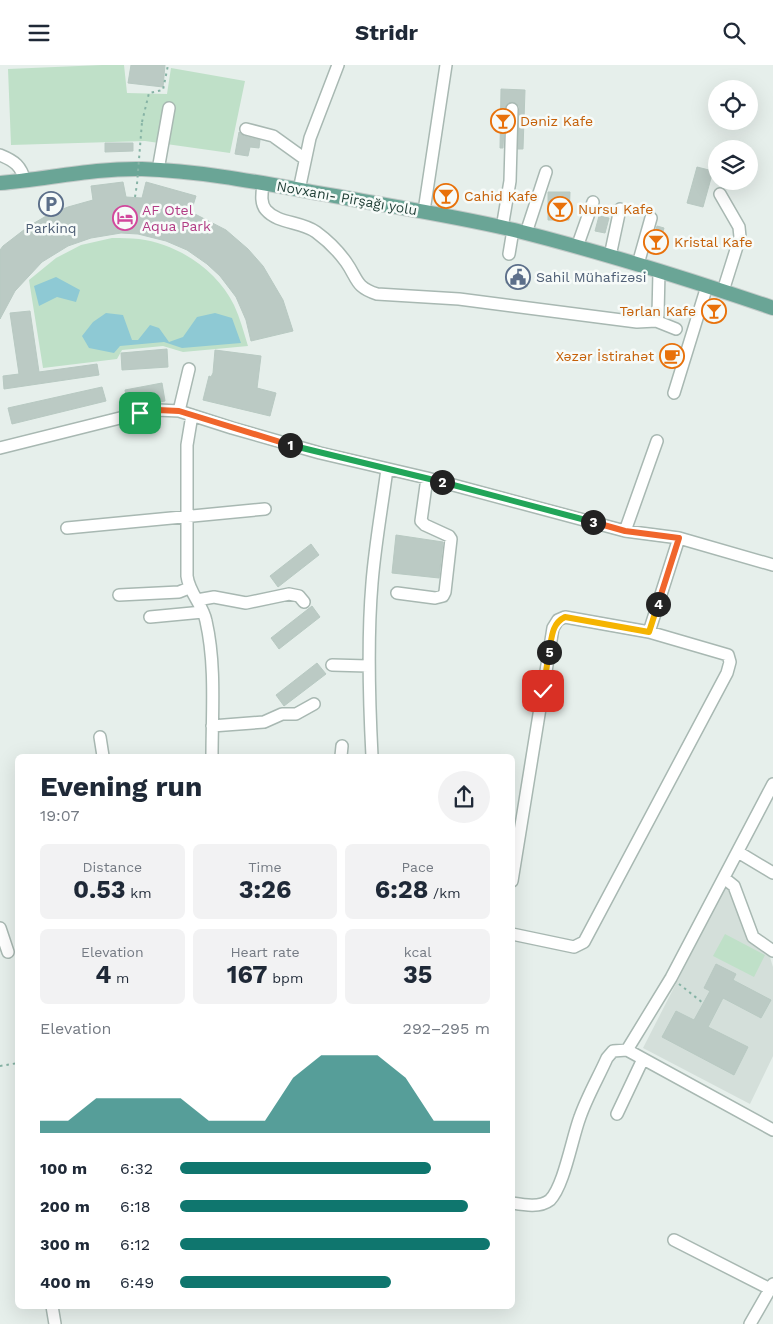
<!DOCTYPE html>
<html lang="en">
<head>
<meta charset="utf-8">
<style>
  body { margin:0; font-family:"Work Sans",sans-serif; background:#f2f2f3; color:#1f2937; height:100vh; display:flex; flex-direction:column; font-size:19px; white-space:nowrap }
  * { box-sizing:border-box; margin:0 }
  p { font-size:16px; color:#747a83 }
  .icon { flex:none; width:28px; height:28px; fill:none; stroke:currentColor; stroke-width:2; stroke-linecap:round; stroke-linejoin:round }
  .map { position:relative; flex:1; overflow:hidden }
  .details { position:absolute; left:15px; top:689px; width:500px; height:555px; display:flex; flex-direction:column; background:#fff; border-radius:8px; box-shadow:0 5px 20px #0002 }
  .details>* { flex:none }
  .tools { position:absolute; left:708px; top:15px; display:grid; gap:10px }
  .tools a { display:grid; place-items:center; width:50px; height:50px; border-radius:50%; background:#fff; box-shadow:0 5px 20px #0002; font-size:25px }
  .pin { position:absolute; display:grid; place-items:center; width:42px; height:42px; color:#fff; margin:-21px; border-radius:10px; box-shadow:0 2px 8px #0006 }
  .km { position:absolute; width:25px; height:25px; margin:-12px; border-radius:50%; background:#222; color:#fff; font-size:14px; line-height:25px; text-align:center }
  .round { display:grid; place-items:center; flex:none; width:52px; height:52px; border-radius:26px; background:#f2f2f3 }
  .summary { display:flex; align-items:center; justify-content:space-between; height:85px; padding:0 25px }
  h1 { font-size:28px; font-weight:700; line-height:38px }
  .metrics { display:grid; grid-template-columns:repeat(3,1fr); gap:8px; height:85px; padding:5px 25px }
  .metrics div { display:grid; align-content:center; border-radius:8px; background:#f2f2f3; text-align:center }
  .metrics b { font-size:25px; font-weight:700 }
  .metrics small { font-size:14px; font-weight:400 }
  .metrics p { font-size:14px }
  .chart { height:140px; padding:10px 25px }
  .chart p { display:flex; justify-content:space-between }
  .chart svg { width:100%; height:90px; margin-top:5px; fill:#0f766e; opacity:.7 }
  ul { padding:0 25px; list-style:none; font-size:16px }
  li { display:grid; grid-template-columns:80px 60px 1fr; align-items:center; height:38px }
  li i { height:12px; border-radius:6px; background:#0f766e }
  header { display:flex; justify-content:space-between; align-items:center; height:65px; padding:0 25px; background:#fff; font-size:22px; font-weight:700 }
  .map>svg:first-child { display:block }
</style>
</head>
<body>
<header><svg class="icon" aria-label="menu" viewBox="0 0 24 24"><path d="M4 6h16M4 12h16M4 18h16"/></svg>Stridr<svg class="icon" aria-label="search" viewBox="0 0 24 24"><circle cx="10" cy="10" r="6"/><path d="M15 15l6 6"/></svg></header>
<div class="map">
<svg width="773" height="1259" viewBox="0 0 773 1259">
  <rect width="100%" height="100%" fill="#e6efeb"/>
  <!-- built -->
  <path fill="#d4dfda" d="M 727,819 L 747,874 L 768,886 L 773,902 L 773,991 L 750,1039 L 643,983 Z"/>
  <!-- green -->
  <path fill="#bfe0c8" d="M 102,0 L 124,0 L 127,28 L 167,29 L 171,3 L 245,16 L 230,88 L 145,76 L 11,80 L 8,4 Z
    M 112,173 C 121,173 130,173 139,174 C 178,179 217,205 234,240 C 240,253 244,268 248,281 L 183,287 L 163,281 L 122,285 L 117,294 L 43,303 L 29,215 L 56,193 L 81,180 Z
    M 725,869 L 765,890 L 754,912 L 713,891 Z"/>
  <!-- water -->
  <path fill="#8ec9d4" d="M 56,212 L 80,225 L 76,237 L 57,232 L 39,241 L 34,221 Z
    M 106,248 L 123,250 L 132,275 L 138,275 L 150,260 L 159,263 L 169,277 L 183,272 L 197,252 L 215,248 L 232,253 L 241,278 L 182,283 L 164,277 L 120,281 L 114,288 L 89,283 L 82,271 L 93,257 Z"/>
  <!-- building -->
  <path fill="#bbcac4" stroke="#b8c9c2" d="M 131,0 L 165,0 L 163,22 L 128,18 Z
    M 501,24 L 525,25 L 523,84 L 518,84 L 519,41 L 512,37 L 508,38 L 505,43 L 503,83 L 500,83 Z
    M 239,67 L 244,71 L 260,75 L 259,83 L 250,82 L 248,91 L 235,89 Z
    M 105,78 L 133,78 L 133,86 L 105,87 Z
    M 697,102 L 713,106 L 703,142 L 687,138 Z
    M 123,117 L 126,132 L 142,133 L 146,117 L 196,131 L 191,147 L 226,165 L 248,184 L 263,201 L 283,235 L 293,266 L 251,276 L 246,255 L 236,232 L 220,211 L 207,199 L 187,185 L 166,176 L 138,169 L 121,168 L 91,173 L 68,181 L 42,197 L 15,226 L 0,254 L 0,185 L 3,181 L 29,161 L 48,150 L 68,142 L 93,135 L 91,121 Z
    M 442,124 L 450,124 L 450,138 L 441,138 Z
    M 548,127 L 570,127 L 569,155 L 548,155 Z
    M 599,151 L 609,153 L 605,168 L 595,166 Z
    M 657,161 L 664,163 L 657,189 L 649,187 Z
    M 508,206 L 529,209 L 527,222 L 506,218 Z
    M 30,246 L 39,307 L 97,299 L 99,310 L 4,324 L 3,311 L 19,309 L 10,248 Z
    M 167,284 L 168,302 L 122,305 L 121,288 Z
    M 215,285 L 261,291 L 257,323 L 276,328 L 270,351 L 203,335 L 209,311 L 211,312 L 213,308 Z
    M 162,318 L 165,336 L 128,343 L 125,325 Z
    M 102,322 L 106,336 L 12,359 L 8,343 Z
    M 396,470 L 443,477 L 439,513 L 392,508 Z
    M 311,479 L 319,490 L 278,522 L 270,511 Z
    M 312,541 L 320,552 L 279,584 L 271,573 Z
    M 317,598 L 326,609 L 284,641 L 276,630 Z
    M 716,899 L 736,909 L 733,915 L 771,935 L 761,953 L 723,933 L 708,962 L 748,982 L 734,1010 L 662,972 L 676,946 L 694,955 L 710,926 L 704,923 Z"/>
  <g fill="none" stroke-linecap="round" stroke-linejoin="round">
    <defs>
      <path id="minor" d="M 246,64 L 273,71 L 305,94
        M 0,90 C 15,96 21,101 25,116
        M 158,105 L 169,43
        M 263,119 C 262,128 260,138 266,145 C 278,159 301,156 316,167 C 327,175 338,186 346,197 C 358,214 355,222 377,229 L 459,234 L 637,257 L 656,256 L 676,264
        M 299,125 L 310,73 L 338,0
        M 720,129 L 739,162 L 740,172 L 723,226
        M 424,146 L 446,0
        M 502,163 L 510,116 L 512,44
        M 526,168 L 546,107
        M 577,182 L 593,137
        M 509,189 L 513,165
        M 610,191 L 620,144
        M 638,199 L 651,153
        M 656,256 L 658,250 L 659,206
        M 674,328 L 707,221
        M 179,346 L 189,304
        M 192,350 L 187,380 L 187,511 C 189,528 203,540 206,556 C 216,600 212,647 212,691
        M 0,383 L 140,348 L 158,345 L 179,346 L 232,363 L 320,388 L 427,413 L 625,466 L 679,473 L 773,500
        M 67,463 L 265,444
        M 625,466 L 657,376
        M 397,528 L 435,533 L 443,531 L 445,527 L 451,474 L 449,471 L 425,460 L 421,456 L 427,413
        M 119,530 L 179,527 L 189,523
        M 197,535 L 214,532 L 246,538 L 289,529 L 299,531 L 304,537
        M 150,552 L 203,547
        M 649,567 L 679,473
        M 332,600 L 368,601
        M 212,661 L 264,657 L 282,649 L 296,649 L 314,639
        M 100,672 L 103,691
        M 341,691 L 342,681
        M 372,691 C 369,634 367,576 372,518 C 375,480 382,442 387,404
        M 738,787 L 773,808
        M 724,813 L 734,821 L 753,872 L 773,886
        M 512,816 L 553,563 L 558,555 L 565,552 L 649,567 L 728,590 L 730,597 L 727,608 L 584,877 L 574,882 L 512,869
        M 0,863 L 8,887
        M 627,985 L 671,913 L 773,719
        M 617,1049 L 643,994
        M 512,1138 C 524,1140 540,1143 550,1135 C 564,1121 572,1073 580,1052 C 587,1032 598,1013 607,993 L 613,986 L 627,985 L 773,1065
        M 674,1175 L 770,1224
        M 52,1241 L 55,1259
        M 750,1259 L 773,1219"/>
      <path id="major" d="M 0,118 C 47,114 95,103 142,104 C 206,106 272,120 335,131 C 395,142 455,151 514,165 C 602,187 688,214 773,243"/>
    </defs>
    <!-- minor casing -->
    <use href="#minor" stroke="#a8b8b2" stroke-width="14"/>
    <!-- major casing -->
    <use href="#major" stroke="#c2cac8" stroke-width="16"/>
    <!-- path -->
    <path stroke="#86b3a5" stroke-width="2" stroke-dasharray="2.5 4" stroke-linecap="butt" d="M 142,57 L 149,28 L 163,25 L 168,0
      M 135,132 L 137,119
      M 679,919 L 703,938
      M 0,1001 L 18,998"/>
    <!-- minor -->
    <use href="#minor" stroke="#fff" stroke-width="11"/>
    <!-- major -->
    <use href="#major" stroke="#6aa596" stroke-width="14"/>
    <!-- path-bridge -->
    <path stroke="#86b3a5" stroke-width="2" stroke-dasharray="2.5 4" stroke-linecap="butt" d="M 137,119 L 142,57"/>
  </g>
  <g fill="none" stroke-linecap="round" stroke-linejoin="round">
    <defs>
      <path id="split-1" d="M 140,348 L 158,345 L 179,346 L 290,380"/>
      <path id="split-2" d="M 290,380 L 442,417"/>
      <path id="split-3" d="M 442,417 L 593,457"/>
      <path id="split-4" d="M 593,457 L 625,466 L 679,473 L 658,539"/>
      <path id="split-5" d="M 549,587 C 552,573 551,559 565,552 L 649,567 L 658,539"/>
      <path id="split-6" d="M 543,626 L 549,587"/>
    </defs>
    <!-- split-1 casing -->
    <use href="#split-1" stroke="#fff" stroke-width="10"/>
    <!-- split-2 casing -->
    <use href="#split-2" stroke="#fff" stroke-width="10"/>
    <!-- split-3 casing -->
    <use href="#split-3" stroke="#fff" stroke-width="10"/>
    <!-- split-4 casing -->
    <use href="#split-4" stroke="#fff" stroke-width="10"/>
    <!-- split-5 casing -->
    <use href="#split-5" stroke="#fff" stroke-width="10"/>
    <!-- split-6 casing -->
    <use href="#split-6" stroke="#fff" stroke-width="10"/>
    <!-- split-1 -->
    <use href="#split-1" stroke="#f0652b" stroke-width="6"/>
    <!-- split-2 -->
    <use href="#split-2" stroke="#22a559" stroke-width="6"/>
    <!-- split-3 -->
    <use href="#split-3" stroke="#22a559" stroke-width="6"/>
    <!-- split-4 -->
    <use href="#split-4" stroke="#f0652b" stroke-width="6"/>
    <!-- split-5 -->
    <use href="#split-5" stroke="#f5b400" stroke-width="6"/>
    <!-- split-6 -->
    <use href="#split-6" stroke="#f5b400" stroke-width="6"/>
  </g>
  <!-- icons -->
  <defs>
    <symbol id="bar-ring" viewBox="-11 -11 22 22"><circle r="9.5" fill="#f7fbf9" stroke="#e8710a" stroke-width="1.5"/><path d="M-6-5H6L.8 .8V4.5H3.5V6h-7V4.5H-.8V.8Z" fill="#e8710a"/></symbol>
    <symbol id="parking-ring" viewBox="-11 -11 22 22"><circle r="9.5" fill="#f7fbf9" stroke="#5c6f8a" stroke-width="1.5"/><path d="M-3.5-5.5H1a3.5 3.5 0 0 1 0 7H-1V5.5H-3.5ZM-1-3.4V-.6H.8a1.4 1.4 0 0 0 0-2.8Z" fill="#5c6f8a"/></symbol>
    <symbol id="hotel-ring" viewBox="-11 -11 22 22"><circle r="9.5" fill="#f7fbf9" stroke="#d1479c" stroke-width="1.5"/><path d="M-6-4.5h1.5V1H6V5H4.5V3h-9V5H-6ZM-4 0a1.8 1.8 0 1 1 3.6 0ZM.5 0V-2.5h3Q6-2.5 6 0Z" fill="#d1479c"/></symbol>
    <symbol id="civic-ring" viewBox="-11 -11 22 22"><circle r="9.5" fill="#f7fbf9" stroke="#5c6f8a" stroke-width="1.5"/><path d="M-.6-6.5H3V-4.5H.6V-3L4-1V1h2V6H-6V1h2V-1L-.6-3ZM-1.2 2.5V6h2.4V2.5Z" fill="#5c6f8a"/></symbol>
    <symbol id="cafe-ring" viewBox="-11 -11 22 22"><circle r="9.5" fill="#f7fbf9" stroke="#e8710a" stroke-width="1.5"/><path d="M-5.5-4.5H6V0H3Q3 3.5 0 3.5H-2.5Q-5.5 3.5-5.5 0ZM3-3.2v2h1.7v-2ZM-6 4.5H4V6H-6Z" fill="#e8710a"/></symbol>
  </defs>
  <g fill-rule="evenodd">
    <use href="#bar-ring" x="489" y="42" width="28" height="28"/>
    <use href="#bar-ring" x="432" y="117" width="28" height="28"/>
    <use href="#parking-ring" x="37" y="125" width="28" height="28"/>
    <use href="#bar-ring" x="546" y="130" width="28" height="28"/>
    <use href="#hotel-ring" x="111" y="139" width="28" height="28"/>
    <use href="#bar-ring" x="642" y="163" width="28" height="28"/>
    <use href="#civic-ring" x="504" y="198" width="28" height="28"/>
    <use href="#bar-ring" x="700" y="232" width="28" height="28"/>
    <use href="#cafe-ring" x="658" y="277" width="28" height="28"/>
  </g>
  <g text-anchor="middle" stroke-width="5" stroke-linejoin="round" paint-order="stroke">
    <!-- food labels -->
    <g font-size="14" fill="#c56008" stroke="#f7fbf9" text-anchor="start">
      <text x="520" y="61">Dəniz Kafe</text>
      <text x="464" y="136">Cahid Kafe</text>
      <text x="578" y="149">Nursu Kafe</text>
      <text x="674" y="182">Kristal Kafe</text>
      <text x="696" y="251" text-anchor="end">Tərlan Kafe</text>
      <text x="654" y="296" text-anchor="end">Xəzər İstirahət</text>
    </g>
    <!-- street labels -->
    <g font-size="14" fill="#24423a" stroke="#f7fbf9">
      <text transform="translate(347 133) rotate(10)" y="5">Novxanı- Pirşağı yolu</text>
    </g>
    <!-- hotel labels -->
    <g font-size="14" fill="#b23c85" stroke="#f7fbf9" text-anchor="start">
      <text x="142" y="150">AF Otel<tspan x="142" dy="16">Aqua Park</tspan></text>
    </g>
    <!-- service labels -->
    <g font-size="14" fill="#4e5e75" stroke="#f7fbf9">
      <text x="51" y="168">Parkinq</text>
      <text x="536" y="217" text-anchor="start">Sahil Mühafizəsi</text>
    </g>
  </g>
</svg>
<div class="tools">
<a><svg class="icon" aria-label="locate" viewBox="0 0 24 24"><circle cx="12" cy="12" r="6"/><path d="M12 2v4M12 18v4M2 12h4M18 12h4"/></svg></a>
<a><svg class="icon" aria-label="layers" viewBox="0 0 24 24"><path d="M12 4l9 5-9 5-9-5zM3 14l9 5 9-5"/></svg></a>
</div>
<div class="pin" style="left:140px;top:348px;background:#1e9e55"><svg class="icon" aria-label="arrive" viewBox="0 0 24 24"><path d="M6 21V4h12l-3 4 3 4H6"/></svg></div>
<div class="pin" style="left:543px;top:626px;background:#d93025"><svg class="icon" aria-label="check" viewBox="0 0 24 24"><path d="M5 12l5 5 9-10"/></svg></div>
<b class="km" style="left:290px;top:380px">1</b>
<b class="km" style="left:442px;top:417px">2</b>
<b class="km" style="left:593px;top:457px">3</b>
<b class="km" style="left:658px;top:539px">4</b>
<b class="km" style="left:549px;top:587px">5</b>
<section class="details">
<div class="summary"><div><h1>Evening run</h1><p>19:07</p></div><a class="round"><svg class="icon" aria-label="share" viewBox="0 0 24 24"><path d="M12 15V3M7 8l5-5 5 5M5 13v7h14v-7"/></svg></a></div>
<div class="metrics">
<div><p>Distance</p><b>0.53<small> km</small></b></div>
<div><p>Time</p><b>3:26</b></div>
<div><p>Pace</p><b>6:28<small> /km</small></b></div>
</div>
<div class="metrics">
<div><p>Elevation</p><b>4<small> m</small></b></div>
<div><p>Heart rate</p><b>167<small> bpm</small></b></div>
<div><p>kcal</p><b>35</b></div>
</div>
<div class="chart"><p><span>Elevation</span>292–295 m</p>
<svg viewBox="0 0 160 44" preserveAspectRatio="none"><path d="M0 44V38L10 38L20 27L30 27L40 27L50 27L60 38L70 38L80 38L90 17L100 6L110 6L120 6L130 17L140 38L150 38L160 38V44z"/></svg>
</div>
<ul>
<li><b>100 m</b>6:32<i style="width:81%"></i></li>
<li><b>200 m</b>6:18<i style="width:93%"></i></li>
<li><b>300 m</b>6:12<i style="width:100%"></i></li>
<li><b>400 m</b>6:49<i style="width:68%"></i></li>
</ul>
</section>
</div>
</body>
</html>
